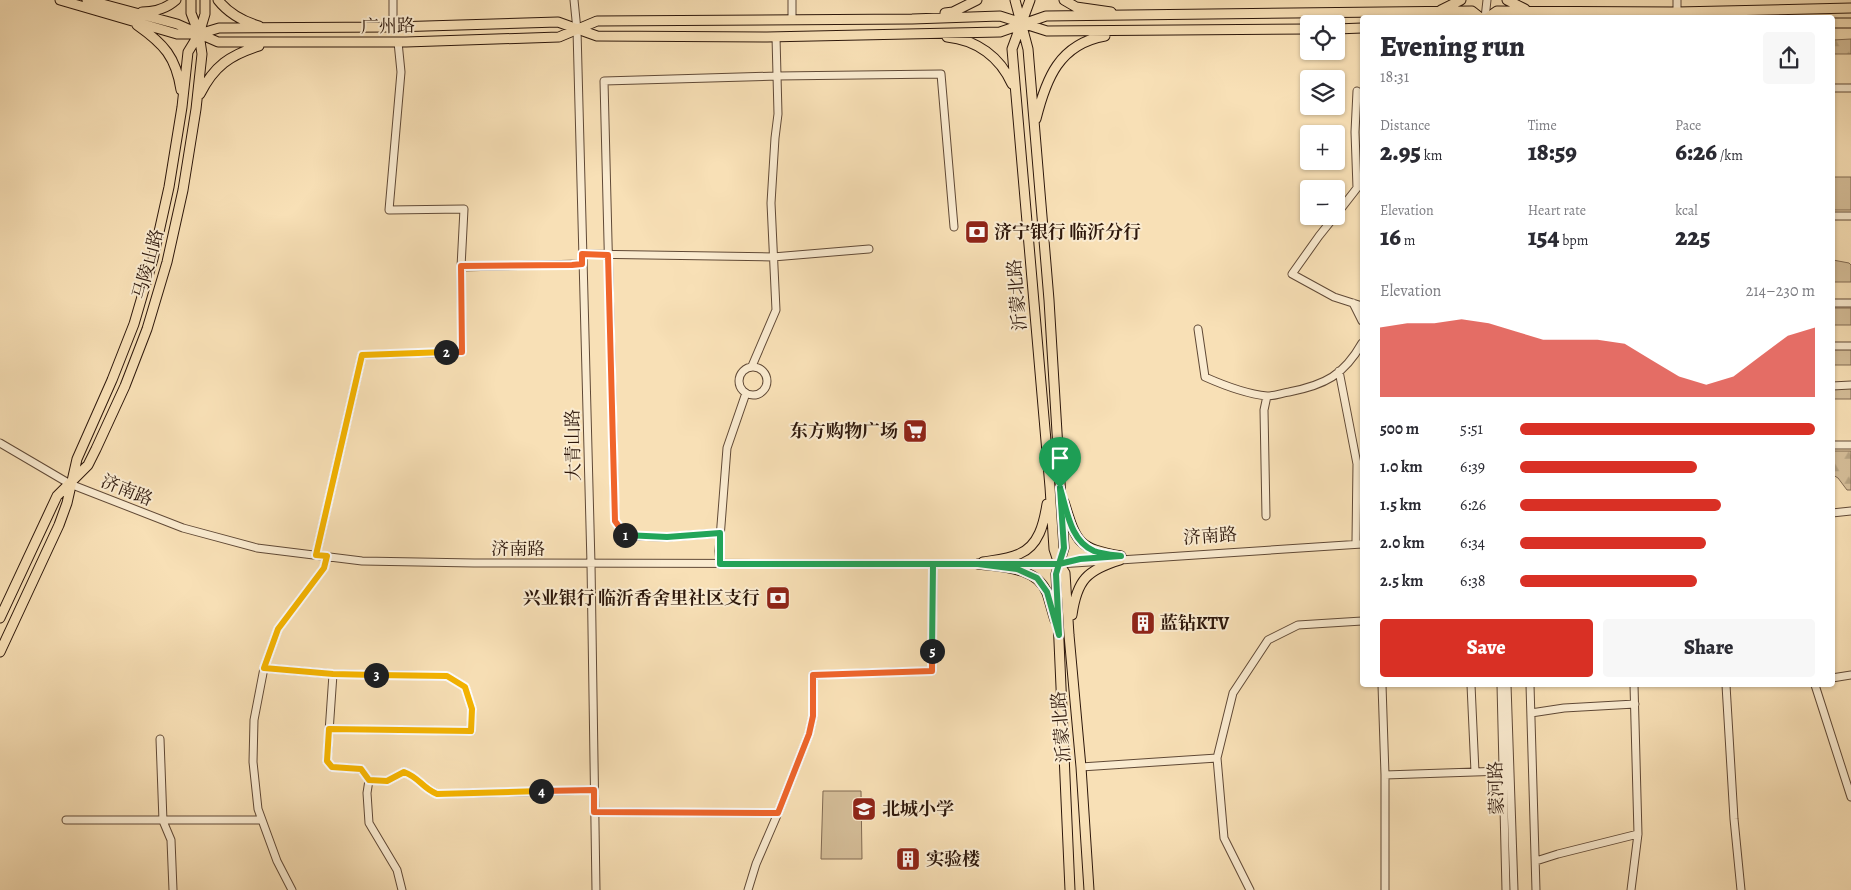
<!DOCTYPE html>
<html lang="en">
<head>
<meta charset="utf-8">
<style>
  body { margin:0; font-family:Alegreya,"Noto Serif SC",serif; background:#f7f7f7; color:#2b2b33; height:100vh; display:flex; flex-direction:column; font-size:19px; white-space:nowrap }
  * { box-sizing:border-box; margin:0 }
  p { font-size:16px; color:#7c7c81 }
  .icon { flex:none; width:28px; height:28px; fill:none; stroke:currentColor; stroke-width:2; stroke-linecap:round; stroke-linejoin:round }
  .map { position:relative; flex:1; overflow:hidden }
  .details { position:absolute; left:1360px; top:15px; width:475px; height:672px; display:flex; flex-direction:column; background:#fff; border-radius:5px; box-shadow:0 1px 4px #0004 }
  .details>* { flex:none }
  .fabs { position:absolute; left:1300px; top:15px; display:grid; gap:10px }
  .fabs a { display:grid; place-items:center; width:45px; height:45px; border-radius:5px; background:#fff; box-shadow:0 1px 4px #0004; font-size:25px }
  .pin { position:absolute; display:grid; place-items:center; width:42px; height:42px; color:#fff; margin:-51px -21px; border-radius:50% 50% 50% 0; rotate:-45deg; box-shadow:0 0 5px #0007 }
  .pin .icon { rotate:45deg }
  .km { position:absolute; width:25px; height:25px; margin:-12px; border-radius:50%; background:#222; color:#fff; font-size:14px; line-height:25px; text-align:center }
  .round { display:grid; place-items:center; flex:none; width:52px; height:52px; border-radius:5px; background:#f7f7f7 }
  .headline { display:flex; align-items:center; justify-content:space-between; height:85px; padding:0 20px }
  h1 { font-size:28px; font-weight:800; line-height:38px }
  .metrics { display:grid; grid-template-columns:repeat(3,1fr); gap:8px; height:85px; padding:5px 20px }
  .metrics div { display:grid; align-content:center }
  .metrics b { font-size:25px; font-weight:800 }
  .metrics small { font-size:14px; font-weight:400 }
  .metrics p { font-size:14px }
  .chart { height:140px; padding:10px 20px }
  .chart p { display:flex; justify-content:space-between }
  .chart svg { width:100%; height:90px; margin-top:5px; fill:#d93025; opacity:.7 }
  .primary-button { display:flex; gap:10px; margin-top:auto; padding:10px 20px }
  .primary-button a { flex:1; height:58px; border-radius:5px; background:#d93025; color:#fff; font-size:20px; font-weight:800; line-height:58px; text-align:center }
  .primary-button a+a { background:#f7f7f7; color:#2b2b33 }
  ul { padding:0 20px; list-style:none; font-size:16px }
  li { display:grid; grid-template-columns:80px 60px 1fr; align-items:center; height:38px }
  li i { height:12px; border-radius:6px; background:#d93025 }
  .map>svg:first-child { display:block }
</style>
</head>
<body>
<div class="map">
<svg width="1851" height="890" viewBox="0 0 1851 890">
  <defs>
    <pattern id="forest-firs" width="22" height="20" patternUnits="userSpaceOnUse" patternTransform="scale(1.25)"><rect width="22" height="20" fill="#d5be99"/><path d="M5 1l3.5 6h-7zM16 11l3.5 6h-7z" fill="#b7a382"/></pattern>
  </defs>
  <rect width="100%" height="100%" fill="#f8e0b6"/>
  <filter id="stains"><feTurbulence type="fractalNoise" baseFrequency=".004" numOctaves="4"/><feColorMatrix values="0 0 0 0 .2 0 0 0 0 .09 0 0 0 0 .02 0 0 0 .5 -.17"/></filter>
  <radialGradient id="worn" r=".72"><stop offset=".6" stop-color="#630" stop-opacity="0"/><stop offset="1" stop-color="#630" stop-opacity=".3"/></radialGradient>
  <!-- green -->
  <path fill="#d5be99" stroke="#816a52" d="M 1833,177 L 1851,177 L 1851,210 L 1833,210 Z
    M 1833,260 L 1849,263 L 1851,265 L 1851,282 L 1833,282 Z
    M 1833,308 L 1851,308 L 1851,325 L 1833,325 Z
    M 1833,348 L 1851,349 L 1851,365 L 1833,365 Z
    M 1832,388 L 1851,388 L 1851,399 L 1833,399 Z
    M 823,791 L 861,791 L 862,859 L 821,859 Z"/>
  <!-- forest -->
  <path fill="url(#forest-firs)" stroke="#816a52" d="M 1851,39 L 1851,54 L 1833,54 L 1833,40 Z
    M 1832,451 L 1851,451 L 1851,490 L 1847,490 L 1838,478 L 1833,475 Z"/>
  <g fill="none" stroke-linecap="round" stroke-linejoin="round">
    <defs>
      <path id="minor" d="M 574,0 L 577,30 L 591,564 L 596,890
        M 792,0 L 792,19
        M 1677,0 L 1677,12
        M 1485,18 L 1487,0
        M 393,27 L 393,0
        M 1832,88 L 1851,88
        M 1336,215 L 1357,188 L 1355,132 L 1357,91
        M 1335,216 L 1319,236 L 1292,274 L 1334,297 L 1362,306
        M 1832,216 L 1851,216
        M 582,254 L 773,257 L 869,249
        M 461,267 L 582,264
        M 1353,303 L 1362,321
        M 1832,303 L 1851,303
        M 1198,329 L 1205,377 C 1223,385 1247,394 1267,396 C 1274,396 1282,393 1289,392 C 1325,385 1344,375 1362,343
        M 1832,346 L 1851,346
        M 752,366 L 776,310 L 771,203 L 775,138 L 778,114 L 776,37
        M739 381a14 14 0 1 1 28 0a14 14 0 1 1-28 0Z
        M 1339,371 L 1357,464 L 1356,541
        M 1832,386 L 1851,385
        M 0,443 L 70,484 L 183,528 L 257,548 L 362,561 L 474,563 L 983,564
        M 1832,445 L 1851,445
        M 1832,513 L 1851,511
        M 1266,516 L 1264,410 L 1267,396
        M 720,533 L 667,537 L 625,536 L 615,521 L 604,81 L 777,76 L 941,74 L 954,227
        M 316,555 L 362,355 L 462,352 L 461,267 L 464,209 L 389,210 L 401,72 L 398,42
        M 1001,563 L 1059,564 L 1362,544
        M 720,564 L 719,551 L 727,448 L 746,393
        M 264,668 L 333,674 L 447,676 L 465,687 L 472,709 L 471,731 L 329,729
        M 333,674 L 327,761 L 332,767 L 361,769 L 369,780 L 367,793 L 369,823 L 397,870 L 402,890
        M 1832,678 L 1851,675
        M 1382,685 L 1385,775 L 1385,890
        M 1471,685 L 1475,772
        M 1501,685 L 1506,890
        M 1507,685 L 1514,890
        M 1530,685 L 1536,890
        M 1726,685 L 1734,819 L 1741,890
        M 1815,685 L 1851,797
        M 1531,713 L 1564,708 L 1635,704
        M 160,739 L 163,821 L 171,840 L 173,890
        M 1081,767 L 1217,758
        M 1385,775 L 1504,771
        M 369,780 L 387,781 L 404,772 C 420,778 422,788 437,794 L 594,790
        M 594,812 L 778,813
        M 66,820 L 262,820
        M 1536,861 L 1558,854 L 1638,834
        M 292,890 L 277,861 L 258,809 L 253,762 L 254,720 L 264,668 L 278,629 L 324,568 L 327,556
        M 748,890 L 756,864 L 778,813 L 809,734 L 813,716 L 813,675 L 932,671 L 933,564
        M 1250,890 L 1224,838 L 1217,758 L 1233,693 L 1268,640 L 1298,625 L 1362,621
        M 1631,890 L 1638,834 L 1634,685"/>
      <path id="major" d="M 60,0 L 177,34 L 199,34 L 219,28 L 393,27 L 558,22 L 597,36 L 767,37 L 1000,32 L 1046,16 L 1472,11 L 1481,18
        M 87,0 L 177,24 L 218,42 L 406,42 L 559,37 L 597,21 L 912,19 L 1000,16 L 1047,31 L 1309,29
        M 218,0 C 229,14 242,21 259,26
        M 1015,0 L 1028,49 L 1049,300 L 1064,548 L 1056,574 L 1070,890
        M 1030,0 L 1012,49 L 1050,487 L 1054,549 L 1059,564 L 1065,573 L 1069,635 L 1081,767 L 1089,890
        M 1064,0 L 1076,7 L 1111,12
        M 1507,0 L 1525,9
        M 1441,10 L 1461,0
        M 142,12 C 155,12 166,9 176,0
        M 945,13 L 953,12 L 977,0
        M 1487,18 L 1497,11 L 1677,12 L 1851,8
        M 1832,23 L 1851,23
        M 137,25 C 164,44 176,57 181,90
        M 1336,29 L 1362,28
        M 947,37 C 977,40 1000,57 1012,84
        M 200,94 C 214,66 230,55 259,46
        M 1036,119 C 1046,79 1059,44 1105,36
        M 1064,502 C 1077,544 1078,548 1121,556
        M 983,562 C 995,560 1008,559 1019,554 C 1039,546 1044,523 1047,504
        M 978,564 C 1002,567 1037,567 1047,593 C 1050,602 1052,611 1055,620
        M 1072,615 C 1077,580 1087,570 1120,560
        M 0,618 L 57,496 L 88,465 L 96,449 L 125,386 L 147,329 L 167,262 L 183,190 L 196,109 L 202,54 L 199,34 L 191,13 L 191,0
        M 0,652 L 59,525 L 67,503 L 77,459 L 112,380 L 134,324 L 153,259 L 169,187 L 182,107 L 188,52 L 199,34 L 205,14 L 205,0"/>
    </defs>
    <!-- minor casing -->
    <use href="#minor" stroke="#604936" stroke-width="9"/>
    <!-- major casing -->
    <use href="#major" stroke="#2d170b" stroke-width="11"/>
    <!-- minor -->
    <use href="#minor" stroke="#faebd0" stroke-width="7"/>
    <!-- major -->
    <use href="#major" stroke="#f8e0b6" stroke-width="9"/>
  </g>
  <g fill="none" stroke-linecap="round" stroke-linejoin="round">
    <defs>
      <path id="split-1" d="M 625,535 L 667,537 L 720,533 L 720,564 L 1059,564 L 1064,548 L 1060,488"/>
      <path id="split-2" d="M 446,352 L 462,352 L 461,266 L 572,265 L 582,264 L 582,254 L 608,255 L 615,521 L 625,535"/>
      <path id="split-3" d="M 376,675 L 333,674 L 264,668 L 278,629 L 324,568 L 327,556 L 316,555 L 362,355 L 446,352"/>
      <path id="split-4" d="M 376,675 L 447,676 L 465,687 L 472,709 L 471,731 L 329,729 L 327,761 L 332,767 L 361,769 L 369,780 L 387,781 L 404,772 C 420,778 422,788 437,794 L 541,791"/>
      <path id="split-5" d="M 541,791 L 594,790 L 594,812 L 778,813 L 809,734 L 813,716 L 813,675 L 932,671 L 932,651"/>
      <path id="split-6" d="M 932,651 L 933,564 L 978,564 L 1017,569 L 1037,578 L 1047,592 L 1059,635 L 1056,574 L 1059,564 L 1080,559 L 1121,556 C 1113,555 1102,554 1094,551 C 1070,541 1067,510 1060,488"/>
    </defs>
    <!-- split-1 casing -->
    <use href="#split-1" stroke="#fff" stroke-width="10"/>
    <!-- split-2 casing -->
    <use href="#split-2" stroke="#fff" stroke-width="10"/>
    <!-- split-3 casing -->
    <use href="#split-3" stroke="#fff" stroke-width="10"/>
    <!-- split-4 casing -->
    <use href="#split-4" stroke="#fff" stroke-width="10"/>
    <!-- split-5 casing -->
    <use href="#split-5" stroke="#fff" stroke-width="10"/>
    <!-- split-6 casing -->
    <use href="#split-6" stroke="#fff" stroke-width="10"/>
    <!-- split-1 -->
    <use href="#split-1" stroke="#22a559" stroke-width="6"/>
    <!-- split-2 -->
    <use href="#split-2" stroke="#f0652b" stroke-width="6"/>
    <!-- split-3 -->
    <use href="#split-3" stroke="#f5b400" stroke-width="6"/>
    <!-- split-4 -->
    <use href="#split-4" stroke="#f5b400" stroke-width="6"/>
    <!-- split-5 -->
    <use href="#split-5" stroke="#f0652b" stroke-width="6"/>
    <!-- split-6 -->
    <use href="#split-6" stroke="#22a559" stroke-width="6"/>
  </g>
  <!-- icons -->
  <defs>
    <symbol id="bank-square" viewBox="-11 -11 22 22"><rect x="-9" y="-9" width="18" height="18" rx="4" fill="#8f2418" stroke="#faebd0"/><path d="M-6-4H6V4H-6ZM0-2.3a2.3 2.3 0 1 0 0 4.6a2.3 2.3 0 1 0 0-4.6Z" fill="#fff"/></symbol>
    <symbol id="supermarket-square" viewBox="-11 -11 22 22"><rect x="-9" y="-9" width="18" height="18" rx="4" fill="#8f2418" stroke="#faebd0"/><path d="M-6-5.5h2.5l.6 2H6L4.5 2H-2.5L-4.4-4H-6ZM-1.5 3.2a1.3 1.3 0 1 0 .1 0ZM3 3.2a1.3 1.3 0 1 0 .1 0Z" fill="#fff"/></symbol>
    <symbol id="building-square" viewBox="-11 -11 22 22"><rect x="-9" y="-9" width="18" height="18" rx="4" fill="#8f2418" stroke="#faebd0"/><path d="M-4-6H4V6H1V3H-1V6H-4ZM-2.5-4.3h1.7v1.8h-1.7ZM.8-4.3h1.7v1.8H.8ZM-2.5-1h1.7V.8h-1.7ZM.8-1h1.7V.8H.8Z" fill="#fff"/></symbol>
    <symbol id="school-square" viewBox="-11 -11 22 22"><rect x="-9" y="-9" width="18" height="18" rx="4" fill="#8f2418" stroke="#faebd0"/><path d="M0-5L7-2L0 1L-7-2ZM-4 1L0 2.5L4 1V4Q0 6-4 4Z" fill="#fff"/></symbol>
  </defs>
  <g fill-rule="evenodd">
    <use href="#bank-square" x="963" y="218" width="28" height="28"/>
    <use href="#supermarket-square" x="901" y="417" width="28" height="28"/>
    <use href="#bank-square" x="764" y="584" width="28" height="28"/>
    <use href="#building-square" x="1129" y="609" width="28" height="28"/>
    <use href="#school-square" x="850" y="795" width="28" height="28"/>
    <use href="#building-square" x="894" y="845" width="28" height="28"/>
  </g>
  <g text-anchor="middle" stroke-width="4" stroke-linejoin="round" paint-order="stroke">
    <!-- street labels -->
    <g font-size="18" fill="#2d170b" stroke="#faebd0">
      <text transform="translate(388 26) rotate(-1)" y="6">广州路</text>
      <text transform="translate(148 264) rotate(-75)" y="6">马陵山路</text>
      <text transform="translate(1017 295) rotate(-95)" y="6">沂蒙北路</text>
      <text transform="translate(573 445) rotate(-91)" y="6">大青山路</text>
      <text transform="translate(127 490) rotate(22)" y="6">济南路</text>
      <text transform="translate(1210 536) rotate(-4)" y="6">济南路</text>
      <text x="518" y="555">济南路</text>
      <text transform="translate(1061 727) rotate(-95)" y="6">沂蒙北路</text>
      <text transform="translate(1496 788) rotate(-92)" y="6">蒙河路</text>
    </g>
    <!-- poi labels -->
    <g font-size="18" font-weight="bold" fill="#2d170b" stroke="#faebd0" text-anchor="start">
      <text x="994" y="238">济宁银行 临沂分行</text>
      <text x="898" y="437" text-anchor="end">东方购物广场</text>
      <text x="760" y="604" text-anchor="end">兴业银行 临沂香舍里社区支行</text>
      <text x="1160" y="629">蓝钻KTV</text>
      <text x="882" y="815">北城小学</text>
      <text x="926" y="865">实验楼</text>
    </g>
  </g>
  <rect width="100%" height="100%" filter="url(#stains)"/>
  <rect width="100%" height="100%" fill="url(#worn)"/>
</svg>
<div class="fabs">
<a><svg class="icon" aria-label="locate" viewBox="0 0 24 24"><circle cx="12" cy="12" r="6"/><path d="M12 2v4M12 18v4M2 12h4M18 12h4"/></svg></a>
<a><svg class="icon" aria-label="layers" viewBox="0 0 24 24"><path d="M12 4l9 5-9 5-9-5zM3 14l9 5 9-5"/></svg></a>
<a>+</a>
<a>−</a>
</div>
<div class="pin" style="left:1060px;top:488px;background:#1e9e55"><svg class="icon" aria-label="arrive" viewBox="0 0 24 24"><path d="M6 21V4h12l-3 4 3 4H6"/></svg></div>
<b class="km" style="left:625px;top:535px">1</b>
<b class="km" style="left:446px;top:352px">2</b>
<b class="km" style="left:376px;top:675px">3</b>
<b class="km" style="left:541px;top:791px">4</b>
<b class="km" style="left:932px;top:651px">5</b>
<section class="details">
<div class="headline"><div><h1>Evening run</h1><p>18:31</p></div><a class="round"><svg class="icon" aria-label="share" viewBox="0 0 24 24"><path d="M12 15V3M7 8l5-5 5 5M5 13v7h14v-7"/></svg></a></div>
<div class="metrics">
<div><p>Distance</p><b>2.95<small> km</small></b></div>
<div><p>Time</p><b>18:59</b></div>
<div><p>Pace</p><b>6:26<small> /km</small></b></div>
</div>
<div class="metrics">
<div><p>Elevation</p><b>16<small> m</small></b></div>
<div><p>Heart rate</p><b>154<small> bpm</small></b></div>
<div><p>kcal</p><b>225</b></div>
</div>
<div class="chart"><p><span>Elevation</span>214–230 m</p>
<svg viewBox="0 0 160 44" preserveAspectRatio="none"><path d="M0 44V10L10 8L20 8L30 6L40 8L50 12L60 16L70 16L80 16L90 18L100 26L110 34L120 38L130 34L140 24L150 14L160 10V44z"/></svg>
</div>
<ul>
<li><b>500 m</b>5:51<i style="width:100%"></i></li>
<li><b>1.0 km</b>6:39<i style="width:60%"></i></li>
<li><b>1.5 km</b>6:26<i style="width:68%"></i></li>
<li><b>2.0 km</b>6:34<i style="width:63%"></i></li>
<li><b>2.5 km</b>6:38<i style="width:60%"></i></li>
</ul>
<div class="primary-button"><a>Save</a><a>Share</a></div>
</section>
</div>
</body>
</html>
